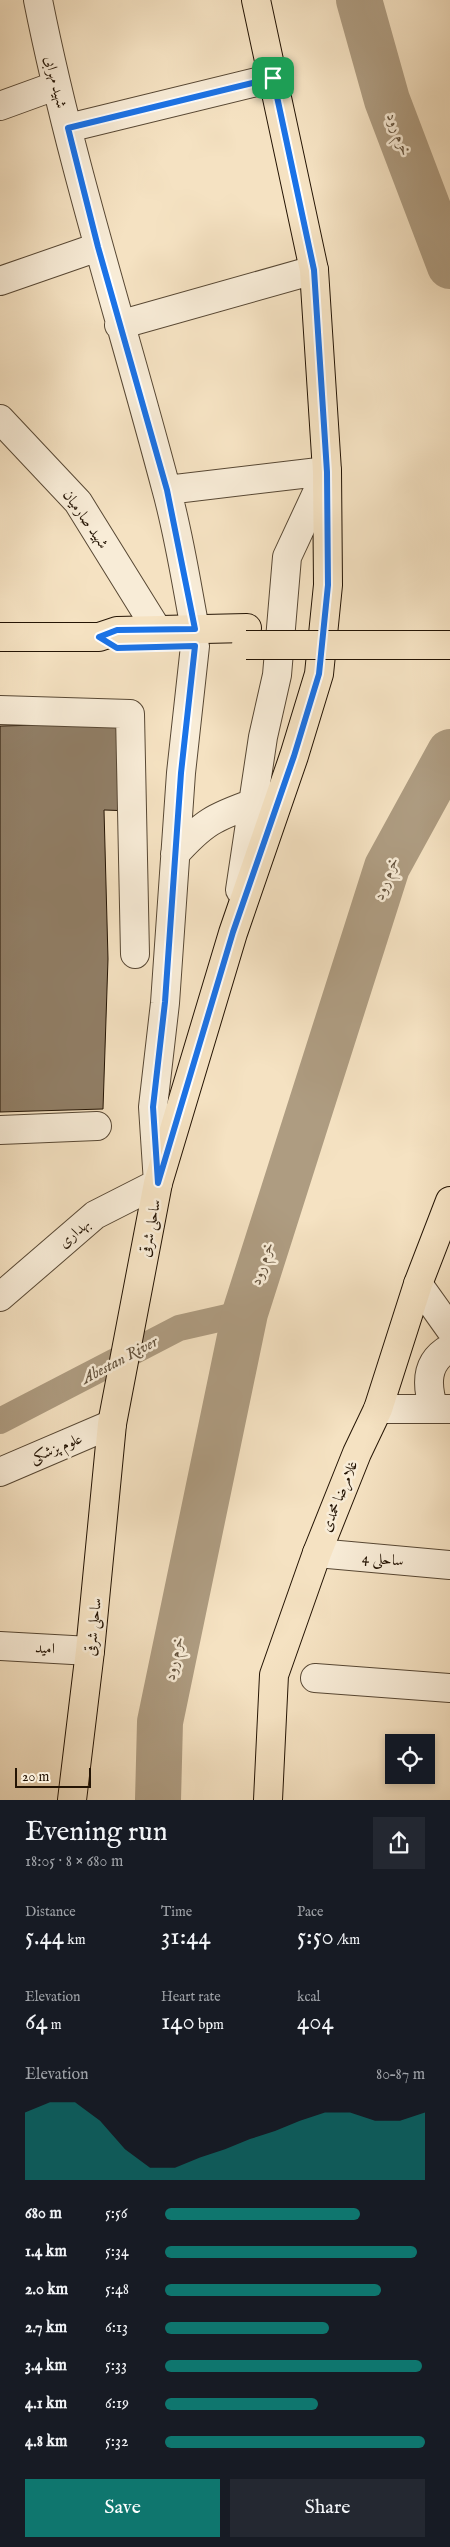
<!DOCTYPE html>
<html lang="en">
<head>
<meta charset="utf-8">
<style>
  body { margin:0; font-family:"IM FELL English",Amiri,serif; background:#242831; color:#f1f3f6; height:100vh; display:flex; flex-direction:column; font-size:19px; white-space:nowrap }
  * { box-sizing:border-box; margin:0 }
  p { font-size:16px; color:#9ea1a6 }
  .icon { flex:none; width:28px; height:28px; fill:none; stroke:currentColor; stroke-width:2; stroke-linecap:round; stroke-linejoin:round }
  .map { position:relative; height:1800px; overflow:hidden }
  .drawer { display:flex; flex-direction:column; background:#171b24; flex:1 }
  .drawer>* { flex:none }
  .fabs { position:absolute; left:385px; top:1734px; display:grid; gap:10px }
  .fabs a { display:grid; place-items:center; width:50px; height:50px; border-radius:0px; background:#171b24; box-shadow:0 2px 8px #0003; font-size:25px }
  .scale { position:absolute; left:15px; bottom:12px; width:76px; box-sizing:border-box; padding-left:5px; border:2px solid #241404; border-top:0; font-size:14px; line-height:18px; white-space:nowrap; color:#241404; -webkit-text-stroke:4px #f8ecd7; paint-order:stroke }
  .pin { position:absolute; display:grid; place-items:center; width:42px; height:42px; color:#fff; margin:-21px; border-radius:10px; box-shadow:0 2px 8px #0006 }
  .round { display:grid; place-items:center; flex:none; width:52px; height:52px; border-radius:0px; background:#242831 }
  .headline { display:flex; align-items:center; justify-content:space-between; height:85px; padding:0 25px }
  h1 { font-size:28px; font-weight:600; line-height:38px }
  .metrics { display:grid; grid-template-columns:repeat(3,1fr); gap:8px; height:85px; padding:5px 25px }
  .metrics div { display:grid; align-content:center }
  .metrics b { font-size:25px; font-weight:600 }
  .metrics small { font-size:14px; font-weight:400 }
  .metrics p { font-size:14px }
  .chart { height:140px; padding:10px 25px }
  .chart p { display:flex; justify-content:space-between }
  .chart svg { width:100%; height:90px; margin-top:5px; fill:#0f766e; opacity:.7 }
  .cta { display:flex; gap:10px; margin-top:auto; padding:10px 25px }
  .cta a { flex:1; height:58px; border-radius:0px; background:#0f766e; color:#fff; font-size:20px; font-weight:600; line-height:58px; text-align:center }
  .cta a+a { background:#242831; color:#f1f3f6 }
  ul { padding:0 25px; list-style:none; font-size:16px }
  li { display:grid; grid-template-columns:80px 60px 1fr; align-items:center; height:38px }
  li i { height:12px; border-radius:6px; background:#0f766e }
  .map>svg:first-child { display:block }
</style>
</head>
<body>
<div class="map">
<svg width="450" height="1800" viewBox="0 0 450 1800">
  <rect width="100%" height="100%" fill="#f5e2c2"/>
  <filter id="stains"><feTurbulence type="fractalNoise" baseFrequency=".004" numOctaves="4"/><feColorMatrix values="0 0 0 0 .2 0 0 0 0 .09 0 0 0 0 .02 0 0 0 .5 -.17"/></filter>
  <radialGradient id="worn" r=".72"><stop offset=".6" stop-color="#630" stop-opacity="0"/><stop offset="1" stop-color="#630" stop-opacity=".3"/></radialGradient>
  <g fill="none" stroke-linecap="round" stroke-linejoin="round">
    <!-- canal -->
    <path stroke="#ae9c81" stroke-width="26" d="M 0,1421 L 179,1328 L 245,1313"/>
    <!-- river -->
    <path stroke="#ae9c81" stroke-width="46" d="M 359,0 L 387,100 L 450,266
      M 158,1800 L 160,1722 L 245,1313 L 387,867 L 450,752"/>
  </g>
  <!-- building -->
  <path fill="#917f67" stroke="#241404" d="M 123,723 L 133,811 L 104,810 L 108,959 L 103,1109 L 0,1112 L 0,726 Z"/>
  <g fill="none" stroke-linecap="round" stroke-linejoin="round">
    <defs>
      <path id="minor" d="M 38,0 C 71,165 123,325 166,488 C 179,534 186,582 195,629
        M 0,106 L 55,86
        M 68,128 L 273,78
        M 0,281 L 98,247
        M 119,325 L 314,270
        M 0,419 L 78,502 L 158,631
        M 167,490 L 327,471
        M 0,710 L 130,714 L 135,954
        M 175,854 C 203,823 214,817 254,803
        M 240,890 L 263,737 L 277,675 L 287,557 L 327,471
        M 0,1130 L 97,1126
        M 418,1284 L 450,1329
        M 0,1297 L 95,1215 L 158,1183 L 153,1107 L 165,1003 L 181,773 L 195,646
        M 378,1409 L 450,1409
        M 434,1409 C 426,1385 425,1362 450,1348
        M 0,1472 L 112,1424
        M 317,1553 L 450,1565
        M 0,1646 L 90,1651
        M 315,1678 L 450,1688"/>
      <path id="major" d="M 0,637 L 99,637 L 117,631 L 247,628
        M 72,1800 L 90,1651 L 112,1424 L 158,1183 L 233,933 L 294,756 L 319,674 L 328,585 L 327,471 L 314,270 L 256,0
        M 268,1800 L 274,1675 L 317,1553 L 357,1453 L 378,1409 L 418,1284 L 450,1201"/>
    </defs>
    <!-- minor casing -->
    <use href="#minor" stroke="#584834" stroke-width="30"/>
    <!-- major casing -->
    <use href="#major" stroke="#241404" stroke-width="30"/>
    <!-- minor -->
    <use href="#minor" stroke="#f8ecd7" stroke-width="28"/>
    <!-- major -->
    <use href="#major" stroke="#f5e2c2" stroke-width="28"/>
    <defs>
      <path id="major-bridge" d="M 246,645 L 450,645"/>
    </defs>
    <!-- major-bridge casing -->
    <use href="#major-bridge" stroke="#241404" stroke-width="30" stroke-linecap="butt"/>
    <!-- major-bridge -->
    <use href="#major-bridge" stroke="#f5e2c2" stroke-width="28"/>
  </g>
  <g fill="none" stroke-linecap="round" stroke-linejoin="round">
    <defs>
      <path id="route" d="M 273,78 L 314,270 L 327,472 L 328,585 L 319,674 L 294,756 L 233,932 L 158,1183 L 153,1107 L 165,1002 L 181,773 L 195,646 L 117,648 L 99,637 L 117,630 L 195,629 L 167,490 L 98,247 L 68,128 Z"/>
    </defs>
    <!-- route casing -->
    <use href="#route" stroke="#fff" stroke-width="10"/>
    <!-- route -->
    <use href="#route" stroke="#1a73e8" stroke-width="6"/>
  </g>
  <g text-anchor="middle" stroke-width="5" stroke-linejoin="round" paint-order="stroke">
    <!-- street labels -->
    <g font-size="15" fill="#241404" stroke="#f8ecd7">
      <text transform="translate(56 82) rotate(76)" y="5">شهید مهرابی</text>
      <text transform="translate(86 519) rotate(55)" y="5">شهید صارمیان</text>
      <text transform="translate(150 1228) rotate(-79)" y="5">ساحلی شرقی</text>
      <text transform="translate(74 1233) rotate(-41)" y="5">بهداری</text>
      <text transform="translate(56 1448) rotate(-23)" y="5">علوم پزشکی</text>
      <text transform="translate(339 1496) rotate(-68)" y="5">غلامرضا محمدی</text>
      <text transform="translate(383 1559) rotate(5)" y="5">ساحلی 4</text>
      <text transform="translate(93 1627) rotate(-84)" y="5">ساحلی شرقی</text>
      <text transform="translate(45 1648) rotate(3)" y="5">امید</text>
    </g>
    <!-- water labels -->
    <g font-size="16" font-style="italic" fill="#62513c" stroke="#f8ecd7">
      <text transform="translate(400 134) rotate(69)" y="6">خرم رود</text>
      <text transform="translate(385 878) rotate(-69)" y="6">خرم رود</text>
      <text transform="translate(261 1263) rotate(-72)" y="6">خرم رود</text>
      <text transform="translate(119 1359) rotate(-28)" y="6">Abestan River</text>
      <text transform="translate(173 1658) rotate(-78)" y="6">خرم رود</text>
    </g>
  </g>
  <rect width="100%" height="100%" filter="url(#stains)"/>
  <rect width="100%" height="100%" fill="url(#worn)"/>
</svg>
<div class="fabs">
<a><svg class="icon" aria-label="locate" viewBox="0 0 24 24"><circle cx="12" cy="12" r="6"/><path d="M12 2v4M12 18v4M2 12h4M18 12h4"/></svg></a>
</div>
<div class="scale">20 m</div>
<div class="pin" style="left:273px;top:78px;background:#1e9e55"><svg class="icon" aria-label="arrive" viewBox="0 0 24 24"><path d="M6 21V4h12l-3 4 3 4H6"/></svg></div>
</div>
<section class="drawer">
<div class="headline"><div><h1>Evening run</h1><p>18:05 · 8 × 680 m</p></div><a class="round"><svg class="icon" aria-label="share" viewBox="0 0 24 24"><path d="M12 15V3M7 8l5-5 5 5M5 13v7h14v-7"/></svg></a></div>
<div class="metrics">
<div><p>Distance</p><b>5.44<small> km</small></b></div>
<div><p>Time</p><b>31:44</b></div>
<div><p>Pace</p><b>5:50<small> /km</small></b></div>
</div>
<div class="metrics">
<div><p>Elevation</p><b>64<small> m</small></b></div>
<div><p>Heart rate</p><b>140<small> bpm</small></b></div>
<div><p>kcal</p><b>404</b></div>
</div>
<div class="chart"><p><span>Elevation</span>80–87 m</p>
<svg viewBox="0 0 160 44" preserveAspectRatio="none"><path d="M0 44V11L10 6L20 6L30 15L40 29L50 38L60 38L70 33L80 29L90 24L100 20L110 15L120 11L130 11L140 15L150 15L160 11V44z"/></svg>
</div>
<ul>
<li><b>680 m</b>5:56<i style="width:75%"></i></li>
<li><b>1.4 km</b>5:34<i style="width:97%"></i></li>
<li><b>2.0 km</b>5:48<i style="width:83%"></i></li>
<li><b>2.7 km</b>6:13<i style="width:63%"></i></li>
<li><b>3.4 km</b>5:33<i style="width:99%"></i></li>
<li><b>4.1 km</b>6:19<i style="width:59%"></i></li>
<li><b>4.8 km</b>5:32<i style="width:100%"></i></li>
</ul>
<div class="cta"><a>Save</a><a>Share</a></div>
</section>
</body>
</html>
